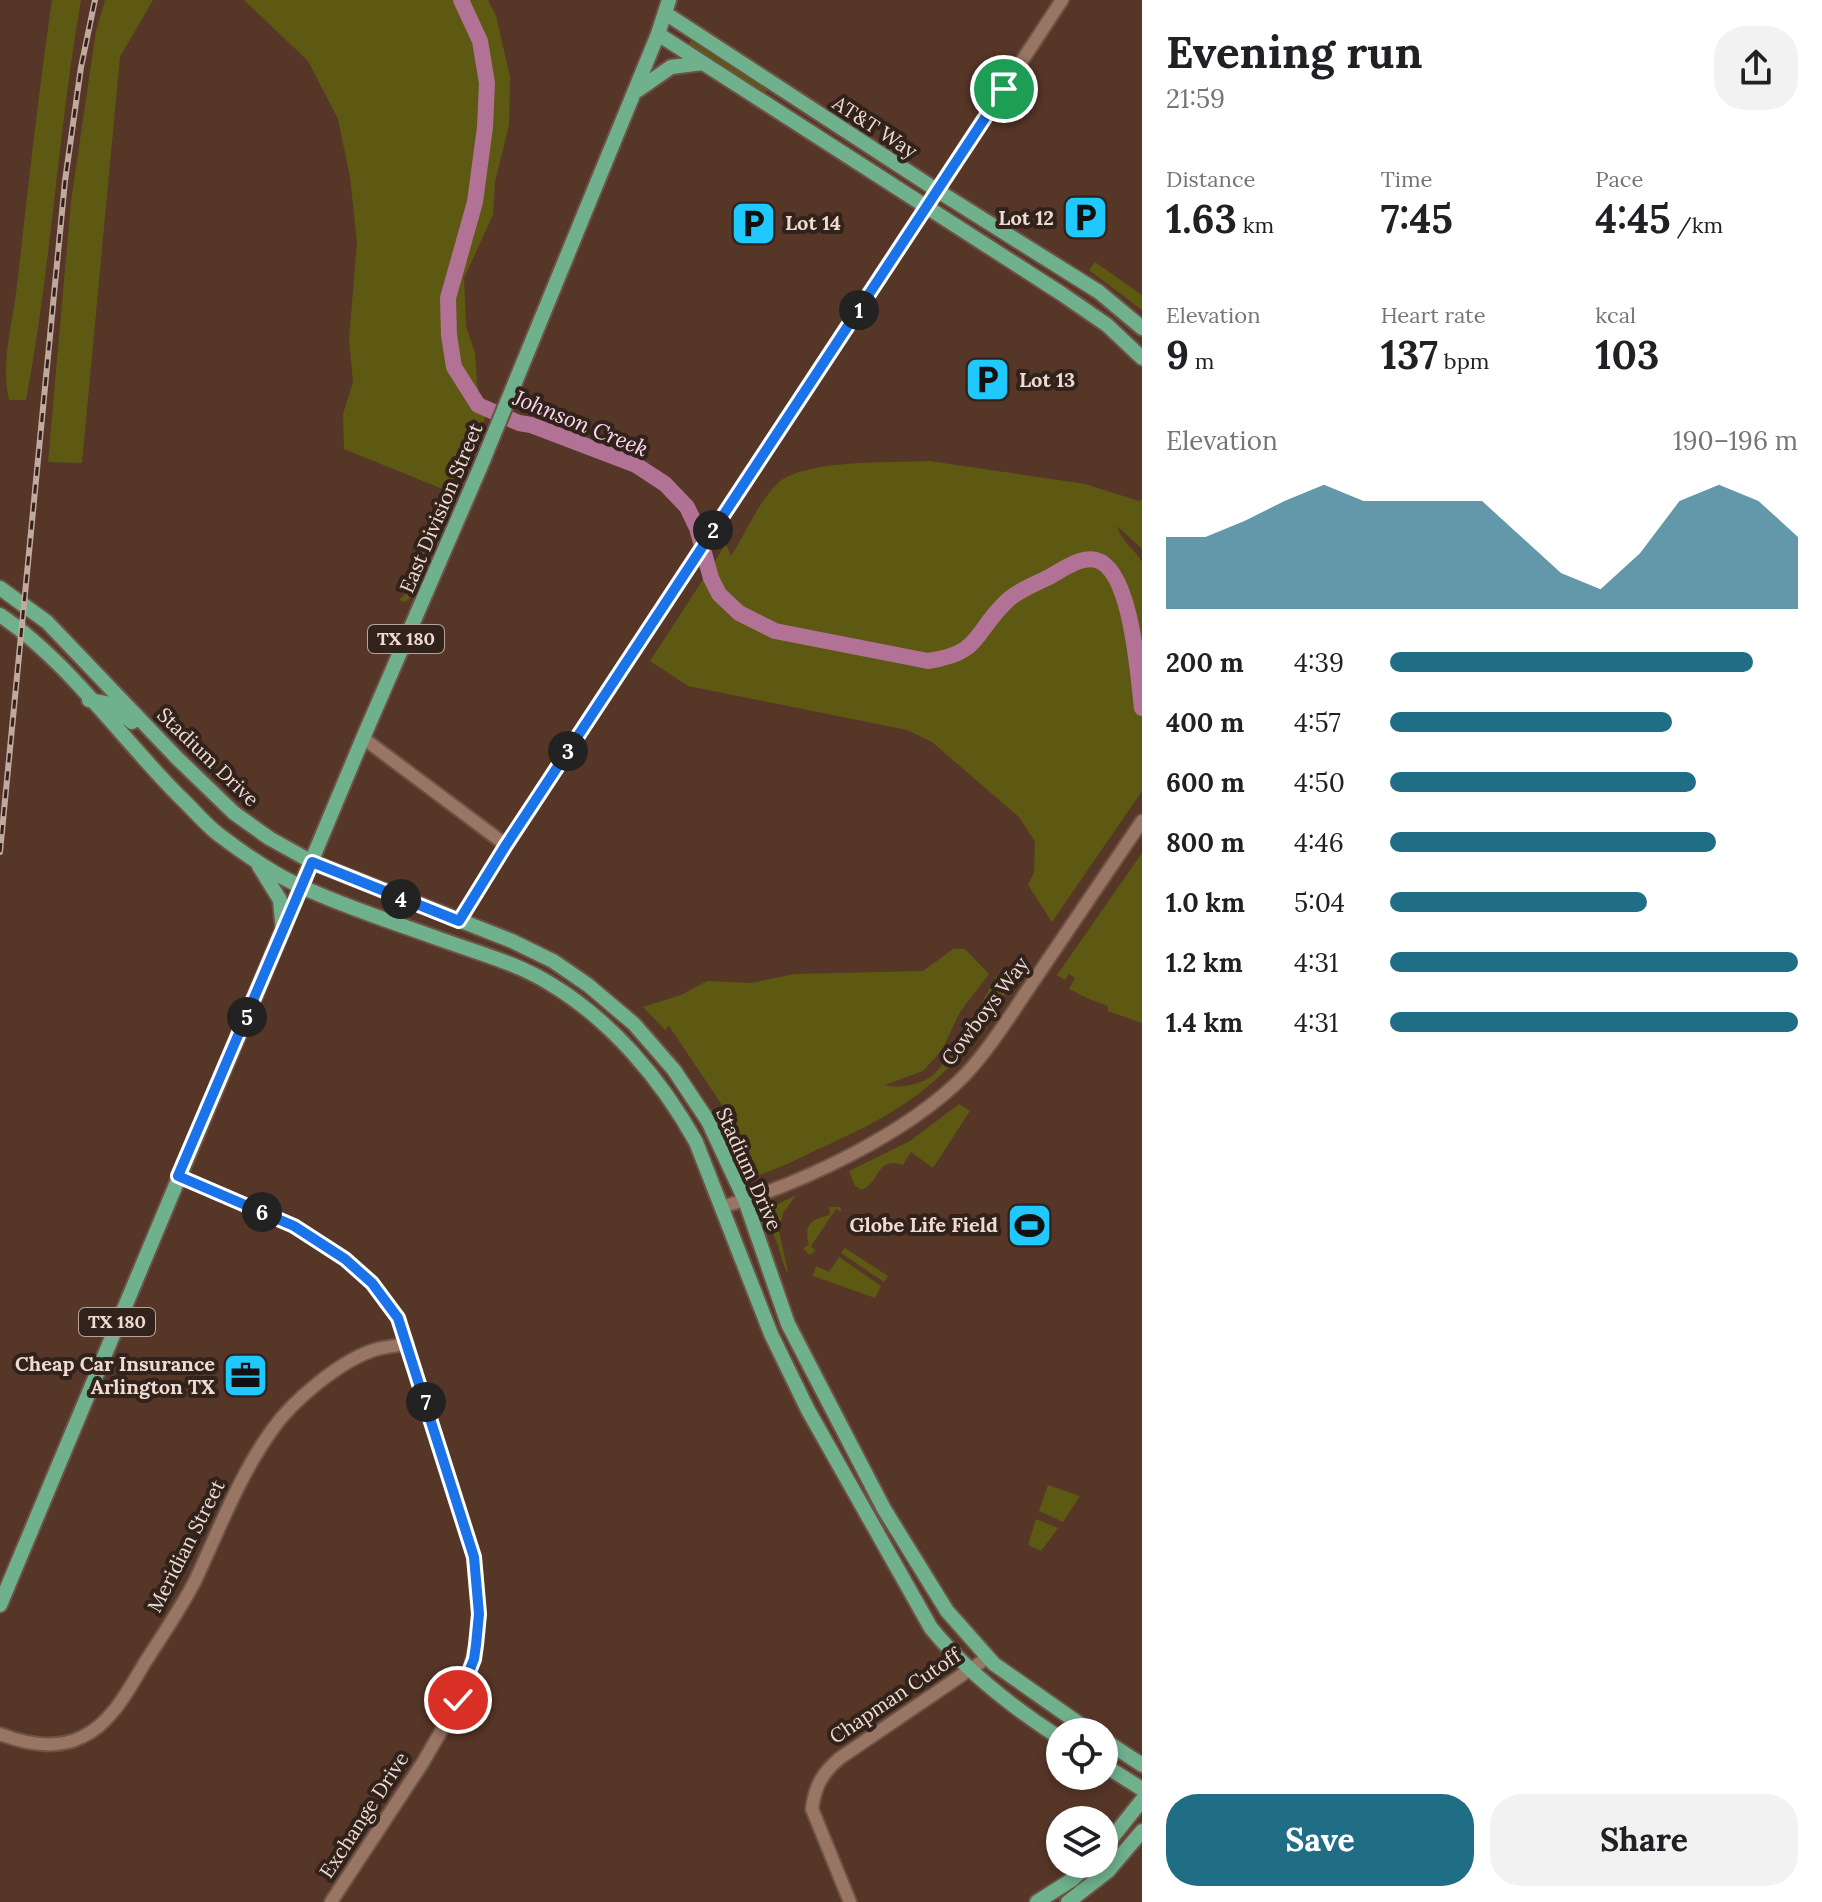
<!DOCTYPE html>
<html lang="en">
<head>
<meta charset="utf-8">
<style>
  body { margin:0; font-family:Lora,serif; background:#f2f2f2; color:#202124; height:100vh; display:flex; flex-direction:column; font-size:30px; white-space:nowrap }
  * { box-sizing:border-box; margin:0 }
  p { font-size:26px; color:#757577 }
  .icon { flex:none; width:44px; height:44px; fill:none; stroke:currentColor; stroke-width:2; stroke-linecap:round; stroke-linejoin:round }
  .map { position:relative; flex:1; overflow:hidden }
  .drawer { display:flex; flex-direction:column; background:#fff; width:680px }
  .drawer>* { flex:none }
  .buttons { position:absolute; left:1046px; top:1718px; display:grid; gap:16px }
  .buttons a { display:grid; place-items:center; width:72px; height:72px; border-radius:50%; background:#fff; box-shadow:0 4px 12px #0003; font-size:40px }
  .pin { position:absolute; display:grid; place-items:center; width:68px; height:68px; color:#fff; margin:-34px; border:4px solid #fff; border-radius:50%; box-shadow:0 2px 8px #0007 }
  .km { position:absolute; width:40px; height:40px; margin:-20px; border-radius:50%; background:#222; color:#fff; font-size:22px; line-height:40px; text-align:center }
  .round { display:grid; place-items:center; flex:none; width:84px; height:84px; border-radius:32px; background:#f2f2f2 }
  .summary { display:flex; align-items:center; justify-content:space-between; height:136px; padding:0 24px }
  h1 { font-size:44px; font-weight:800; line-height:60px }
  .figures { display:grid; grid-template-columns:repeat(3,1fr); gap:12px; height:136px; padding:8px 24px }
  .figures div { display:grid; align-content:center }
  .figures b { font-size:40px; font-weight:800 }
  .figures small { font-size:22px; font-weight:400 }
  .figures p { font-size:22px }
  .chart { height:224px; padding:16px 24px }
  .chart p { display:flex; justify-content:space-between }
  .chart svg { width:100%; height:144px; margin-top:8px; fill:#206d86; opacity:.7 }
  .button { display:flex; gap:16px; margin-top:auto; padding:16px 24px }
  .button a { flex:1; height:92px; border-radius:32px; background:#206d86; color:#fff; font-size:32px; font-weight:800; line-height:92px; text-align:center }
  .button a+a { background:#f2f2f2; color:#202124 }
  ul { padding:0 24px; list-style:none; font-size:26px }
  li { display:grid; grid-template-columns:128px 96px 1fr; align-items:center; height:60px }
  li i { height:20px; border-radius:10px; background:#206d86 }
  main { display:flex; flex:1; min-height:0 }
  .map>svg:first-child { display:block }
</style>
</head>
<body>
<main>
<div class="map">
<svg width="1142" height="1902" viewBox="0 0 1142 1902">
  <rect width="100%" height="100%" fill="#563627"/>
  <!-- green -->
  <path fill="#5d5913" d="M 52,0 L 81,0 C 58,133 51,268 26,400 L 9,400 C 0,363 13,323 17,285 C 28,190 38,95 52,0 Z
    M 105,0 L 153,0 L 120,57 L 82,463 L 48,462 L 71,201 L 96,31 Z
    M 244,0 L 488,0 L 496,16 L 510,77 L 509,125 L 495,182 L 493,215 L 464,278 L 466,326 L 475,353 L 477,383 L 485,419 L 411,597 L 405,602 L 399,600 L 408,591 L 411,572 L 445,490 L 344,449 L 343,414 L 353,382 L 349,339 L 357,242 L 350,177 L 338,119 L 308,61 Z
    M 691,41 L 768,90 L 766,92 L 739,79 L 687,46 Z
    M 1095,262 L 1142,295 L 1142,310 L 1089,270 Z
    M 929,461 L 1085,484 L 1139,501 L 1142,499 L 1142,549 L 1117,526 C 1121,540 1134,549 1142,562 L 1142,791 L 1052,922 L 1028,885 L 1034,872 L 1035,842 L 1019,817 L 932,742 L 907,730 L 688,686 L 650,661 L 726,544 L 731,556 C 746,533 758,502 778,483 C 805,459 892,463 929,461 Z
    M 1142,853 L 1142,1023 L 1108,1011 L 1108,1006 L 1091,1000 L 1069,989 L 1075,978 L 1069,974 L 1065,980 L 1057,975 Z
    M 953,949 L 965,949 L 989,974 L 960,1012 L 942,1050 L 923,1071 L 885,1085 C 899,1089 921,1085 933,1075 C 952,1059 984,999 997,975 L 1004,979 L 1006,973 L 1013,978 L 1013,982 C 959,1070 918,1105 823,1147 C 801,1157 780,1169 758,1175 L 744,1170 L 722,1122 L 728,1114 L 669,1026 L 665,1030 L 643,1007 L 681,995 L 707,981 L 752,983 L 794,974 L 923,971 Z
    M 959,1104 L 970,1111 L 933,1168 L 911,1152 L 903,1165 C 875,1156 880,1184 861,1190 L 855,1186 L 849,1171 L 910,1141 Z
    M 796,1195 L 783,1213 L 779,1231 L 788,1272 L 786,1271 L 768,1216 L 774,1206 Z
    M 829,1207 L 840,1207 L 842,1212 L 836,1209 L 811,1246 L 816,1251 L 809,1255 L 803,1248 L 809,1245 C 803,1225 811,1219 830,1215 Z
    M 845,1248 L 888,1276 L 884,1282 L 841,1253 Z
    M 839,1257 L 881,1286 L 875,1298 L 813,1276 L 816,1266 L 829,1272 Z
    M 1048,1485 L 1080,1496 L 1063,1522 L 1039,1511 Z
    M 1036,1519 L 1058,1528 L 1041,1551 L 1028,1545 Z"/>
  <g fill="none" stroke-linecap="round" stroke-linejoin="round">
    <!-- river -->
    <path stroke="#b27295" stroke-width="16" d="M 461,0 L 480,41 L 487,83 L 485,127 L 475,202 L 448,298 L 449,335 L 454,367 L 478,405 L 519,423 L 531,425 L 636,465 L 665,484 L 687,507 L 697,528 L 711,578 L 719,594 L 739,613 L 775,631 L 928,661 C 983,653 973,632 1008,600 C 1020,589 1036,584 1051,576 C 1063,569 1082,556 1096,560 C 1132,569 1138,677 1142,708"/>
    <defs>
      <path id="minor" d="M 363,738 L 506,845
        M 459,921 L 506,845 L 1062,0
        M 178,1176 L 294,1226 L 345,1259 L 372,1283 L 398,1318 L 474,1557 L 479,1614 L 476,1645 L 469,1673 L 454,1709 L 422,1764 L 331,1902
        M 722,1207 C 801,1184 907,1134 965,1075 C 991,1047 1011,1014 1033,982 C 1069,928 1106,875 1142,821
        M 0,1734 C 26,1744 56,1750 82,1737 C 111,1724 129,1689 144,1664 C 161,1637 180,1610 195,1581 C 219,1530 239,1476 272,1430 C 292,1401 338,1363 371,1351 C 382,1347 395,1346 407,1344
        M 850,1902 L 812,1809 C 815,1786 822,1773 840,1758 L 987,1658"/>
      <path id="major" d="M 665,13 L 938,191 L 1099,292 L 1142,328
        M 658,34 L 1062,294 L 1107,325 L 1142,358
        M 638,90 L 671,67 L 703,63
        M 0,588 L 47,622 L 177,758 L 234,813 L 269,838 L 312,862 L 512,941 L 553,961 L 588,985 L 634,1024 L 674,1070 L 708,1121 L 745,1200 L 788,1324 L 884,1509 L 947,1611 L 994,1664 L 1091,1732
        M 0,615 C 66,659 122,739 179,796 C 192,808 204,823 218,834 C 243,853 271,873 300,886 C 347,908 399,924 448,942 C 482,954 518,964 549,983 C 611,1020 661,1079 696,1142 L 771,1334 L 808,1410 L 931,1628 C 967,1672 1012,1707 1060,1738
        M 89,700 L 110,704 L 132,722
        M 259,866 L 280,900 L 283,931
        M 0,1605 L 363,738 L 480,468 L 658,34 L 669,0
        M 1104,1740 L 1142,1765
        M 1104,1765 L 1142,1789
        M 1104,1848 L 1142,1800
        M 1037,1902 L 1073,1879 L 1089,1864
        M 1068,1902 L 1108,1871 L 1142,1831"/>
    </defs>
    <!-- minor casing -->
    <use href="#minor" stroke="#6d5245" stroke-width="16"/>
    <!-- major casing -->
    <use href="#major" stroke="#6d5245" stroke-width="18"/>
    <!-- minor -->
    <use href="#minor" stroke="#997564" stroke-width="12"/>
    <!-- major -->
    <use href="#major" stroke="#6fb08d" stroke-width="14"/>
    <defs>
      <path id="rail" d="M 0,852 L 65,181 L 81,67 L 95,0"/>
    </defs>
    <!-- rail casing -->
    <use href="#rail" stroke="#c1a99e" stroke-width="6"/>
    <!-- rail -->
    <use href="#rail" stroke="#31221b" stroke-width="3" stroke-dasharray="9" stroke-linecap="butt"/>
  </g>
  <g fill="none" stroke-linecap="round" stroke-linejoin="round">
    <defs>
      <path id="route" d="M 458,1700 L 474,1659 L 476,1645 L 479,1614 L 474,1557 L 398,1318 L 372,1283 L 345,1259 L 294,1226 L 178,1176 L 312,862 L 459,921 L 506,845 L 1004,89"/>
    </defs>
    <!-- route casing -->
    <use href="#route" stroke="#fff" stroke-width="16"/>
    <!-- route -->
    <use href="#route" stroke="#1a73e8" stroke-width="10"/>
  </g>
  <!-- icons -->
  <defs>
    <symbol id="parking-square" viewBox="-11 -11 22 22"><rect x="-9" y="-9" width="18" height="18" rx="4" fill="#20c9fd" stroke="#31221b"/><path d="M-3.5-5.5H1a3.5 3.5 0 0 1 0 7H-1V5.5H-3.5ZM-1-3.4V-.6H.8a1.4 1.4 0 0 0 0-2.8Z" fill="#111"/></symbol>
    <symbol id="stadium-square" viewBox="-11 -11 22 22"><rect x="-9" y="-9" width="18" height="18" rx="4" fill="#20c9fd" stroke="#31221b"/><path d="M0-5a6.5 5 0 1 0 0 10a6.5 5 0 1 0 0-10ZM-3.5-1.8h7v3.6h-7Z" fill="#111"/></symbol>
    <symbol id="office-square" viewBox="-11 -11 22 22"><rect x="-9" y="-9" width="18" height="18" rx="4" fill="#20c9fd" stroke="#31221b"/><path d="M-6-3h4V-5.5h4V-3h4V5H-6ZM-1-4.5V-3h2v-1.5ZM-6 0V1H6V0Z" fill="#111"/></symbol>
  </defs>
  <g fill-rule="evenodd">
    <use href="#parking-square" x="1060" y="192" width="51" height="51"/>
    <use href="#parking-square" x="728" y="198" width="51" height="51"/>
    <use href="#parking-square" x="962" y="354" width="51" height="51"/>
    <use href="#stadium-square" x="1004" y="1200" width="51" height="51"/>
    <use href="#office-square" x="220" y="1350" width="51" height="51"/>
  </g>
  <g text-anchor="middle" stroke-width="8" stroke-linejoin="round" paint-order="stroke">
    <!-- shield labels -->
    <g fill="#31221b" stroke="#b6a49a" stroke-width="2">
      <rect x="368" y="625" width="76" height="28" rx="6"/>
      <rect x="79" y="1308" width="76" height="28" rx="6"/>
    </g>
    <g font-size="18" font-weight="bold" fill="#efdbd1">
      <text x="406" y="645">TX 180</text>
      <text x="117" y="1328">TX 180</text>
    </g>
    <!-- street labels -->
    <g font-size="20" fill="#efdbd1" stroke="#31221b">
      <text transform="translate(875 127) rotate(33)" y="7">AT&amp;T Way</text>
      <text transform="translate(441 508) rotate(-67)" y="7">East Division Street</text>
      <text transform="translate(208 757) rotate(44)" y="7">Stadium Drive</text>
      <text transform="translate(985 1011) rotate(-53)" y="7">Cowboys Way</text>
      <text transform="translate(749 1169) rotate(66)" y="7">Stadium Drive</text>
      <text transform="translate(186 1546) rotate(-63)" y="7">Meridian Street</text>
      <text transform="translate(895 1696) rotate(-34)" y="7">Chapman Cutoff</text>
      <text transform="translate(364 1815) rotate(-57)" y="7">Exchange Drive</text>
    </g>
    <!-- poi labels -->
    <g font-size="20" font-weight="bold" fill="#efdbd1" stroke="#31221b" text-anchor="end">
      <text x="1054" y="225">Lot 12</text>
      <text x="785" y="230" text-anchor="start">Lot 14</text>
      <text x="1019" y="387" text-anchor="start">Lot 13</text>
      <text x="998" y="1232">Globe Life Field</text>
      <text x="215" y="1371">Cheap Car Insurance<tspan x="215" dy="23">Arlington TX</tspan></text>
    </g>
    <!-- water labels -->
    <g font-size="22" font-style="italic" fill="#fdd7eb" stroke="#31221b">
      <text transform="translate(581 423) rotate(22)" y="8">Johnson Creek</text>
    </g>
  </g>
</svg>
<div class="buttons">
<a><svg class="icon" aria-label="locate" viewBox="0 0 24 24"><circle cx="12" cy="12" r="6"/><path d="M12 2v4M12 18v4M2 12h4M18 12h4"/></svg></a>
<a><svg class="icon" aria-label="layers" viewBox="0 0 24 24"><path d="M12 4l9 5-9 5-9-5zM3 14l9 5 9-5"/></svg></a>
</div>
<div class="pin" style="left:1004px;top:89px;background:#1e9e55"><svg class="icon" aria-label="arrive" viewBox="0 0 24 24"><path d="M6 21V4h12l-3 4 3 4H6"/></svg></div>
<div class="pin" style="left:458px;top:1700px;background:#d93025"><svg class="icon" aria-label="check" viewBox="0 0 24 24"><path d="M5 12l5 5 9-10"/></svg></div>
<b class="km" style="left:859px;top:310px">1</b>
<b class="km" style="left:713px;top:530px">2</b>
<b class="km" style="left:568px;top:751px">3</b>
<b class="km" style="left:401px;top:899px">4</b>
<b class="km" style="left:247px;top:1017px">5</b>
<b class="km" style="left:262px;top:1212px">6</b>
<b class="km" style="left:426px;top:1402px">7</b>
</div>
<section class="drawer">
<div class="summary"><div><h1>Evening run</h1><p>21:59</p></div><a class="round"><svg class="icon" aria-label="share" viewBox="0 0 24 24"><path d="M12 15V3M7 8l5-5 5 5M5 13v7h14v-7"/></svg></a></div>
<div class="figures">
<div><p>Distance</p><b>1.63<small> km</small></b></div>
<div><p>Time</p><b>7:45</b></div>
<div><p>Pace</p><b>4:45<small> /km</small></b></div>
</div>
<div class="figures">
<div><p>Elevation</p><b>9<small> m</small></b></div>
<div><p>Heart rate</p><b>137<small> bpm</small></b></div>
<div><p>kcal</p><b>103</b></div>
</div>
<div class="chart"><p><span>Elevation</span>190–196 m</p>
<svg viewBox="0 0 160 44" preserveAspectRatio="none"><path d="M0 44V22L10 22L20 17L30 11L40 6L50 11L60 11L70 11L80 11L90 22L100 33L110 38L120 27L130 11L140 6L150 11L160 22V44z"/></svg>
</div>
<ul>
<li><b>200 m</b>4:39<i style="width:89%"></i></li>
<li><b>400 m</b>4:57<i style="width:69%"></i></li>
<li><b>600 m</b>4:50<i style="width:75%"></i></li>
<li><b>800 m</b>4:46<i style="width:80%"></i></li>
<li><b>1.0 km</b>5:04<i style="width:63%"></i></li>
<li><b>1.2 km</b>4:31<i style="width:100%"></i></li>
<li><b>1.4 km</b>4:31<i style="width:100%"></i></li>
</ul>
<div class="button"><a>Save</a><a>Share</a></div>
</section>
</main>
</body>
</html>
